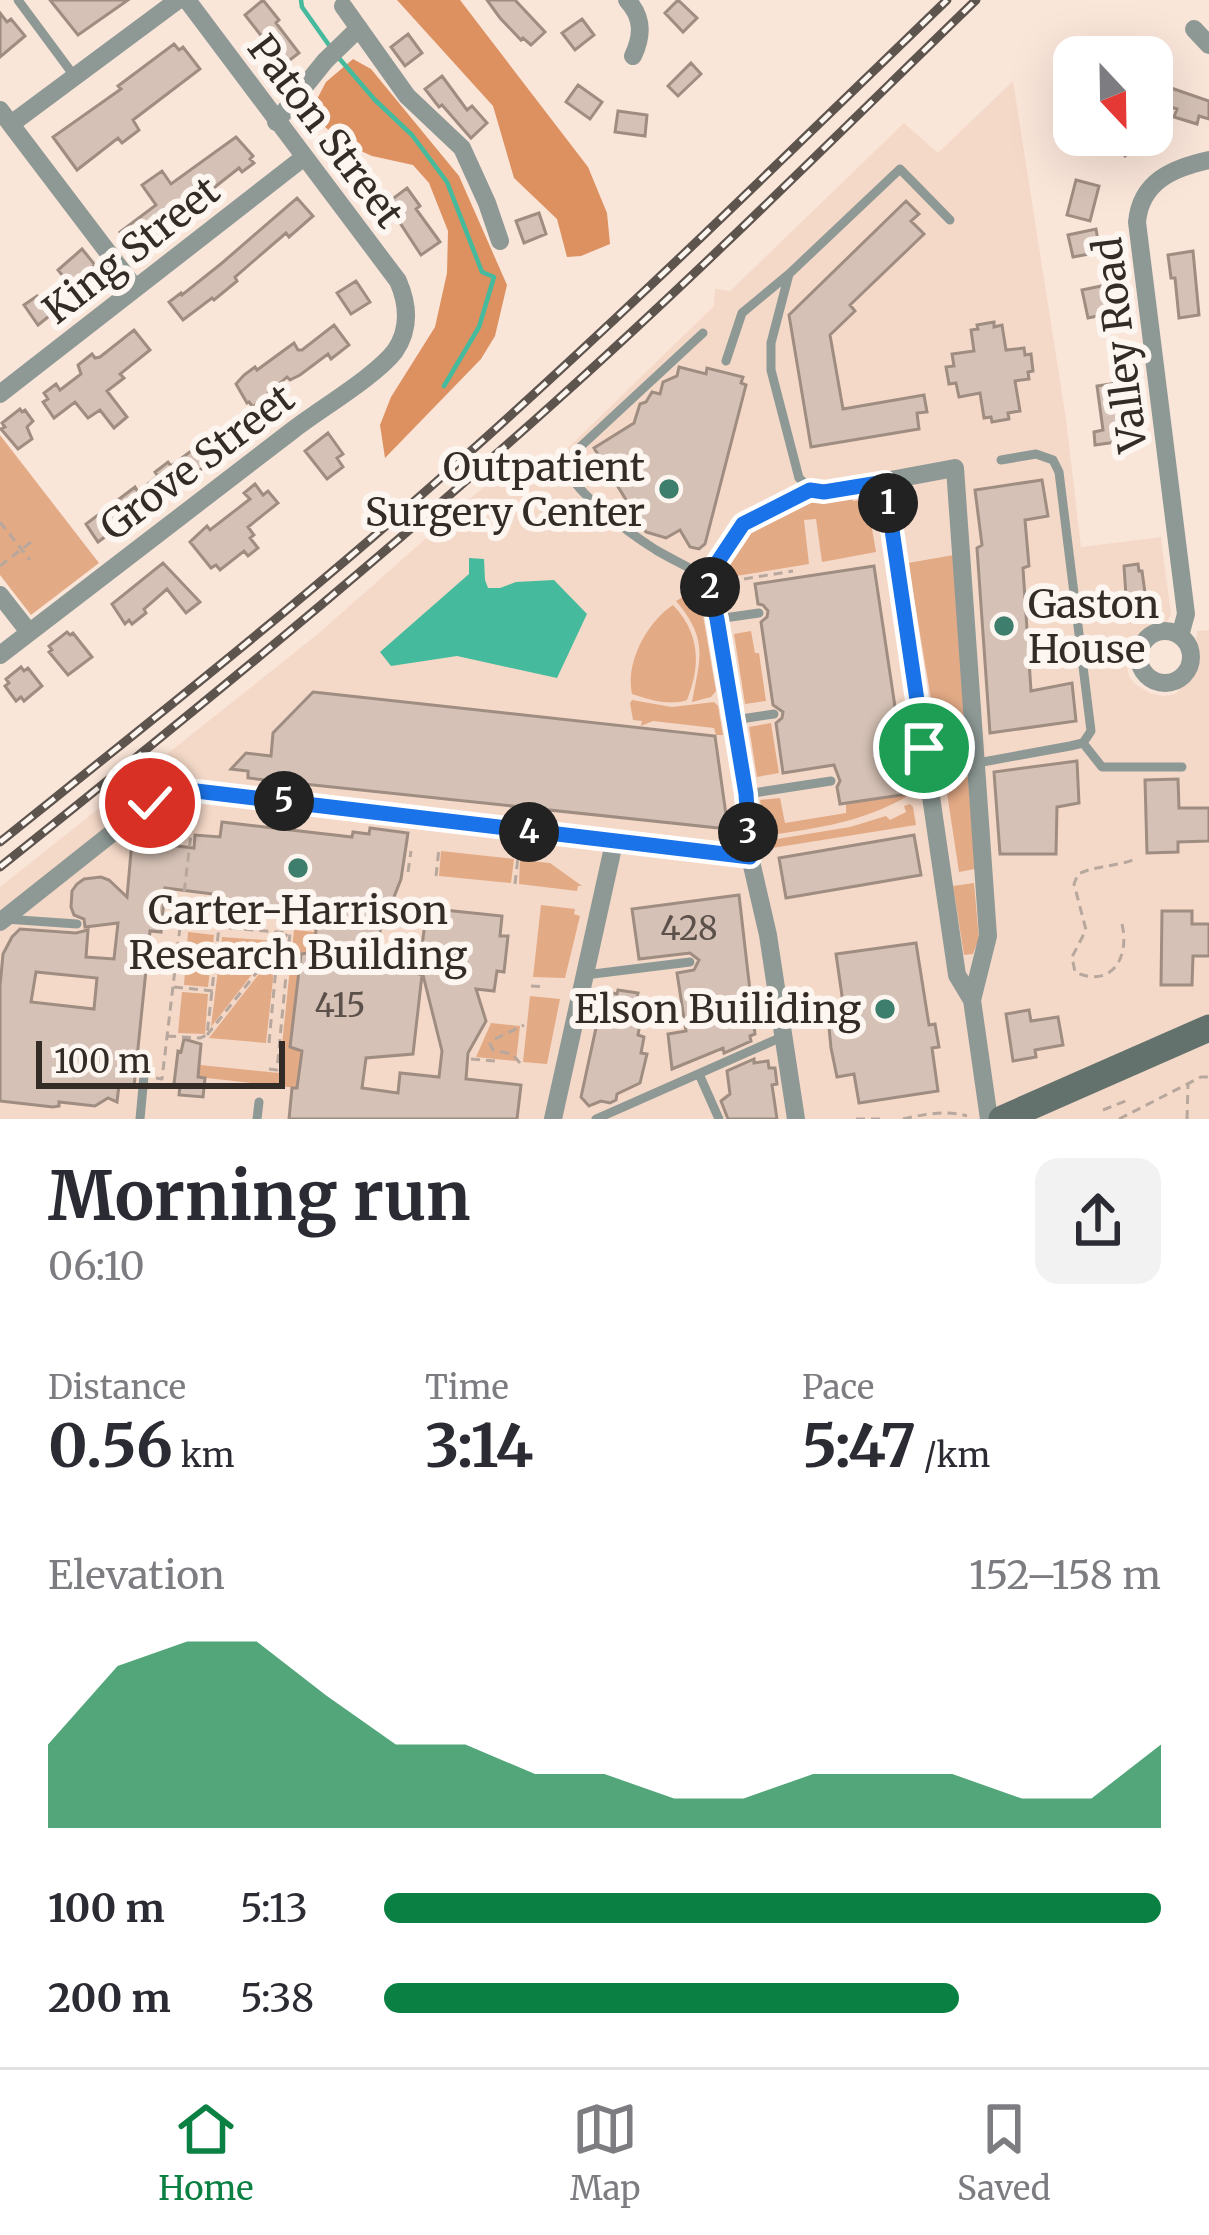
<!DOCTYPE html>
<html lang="en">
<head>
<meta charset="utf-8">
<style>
  body { margin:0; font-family:Merriweather,serif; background:#f2f2f3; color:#2b2b33; height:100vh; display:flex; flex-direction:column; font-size:45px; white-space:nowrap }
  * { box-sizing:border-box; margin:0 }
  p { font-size:39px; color:#7c7c81 }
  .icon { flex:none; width:66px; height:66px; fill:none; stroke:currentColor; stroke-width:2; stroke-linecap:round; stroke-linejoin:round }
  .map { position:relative; height:1119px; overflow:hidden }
  .details { display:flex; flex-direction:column; background:#fff; flex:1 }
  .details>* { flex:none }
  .needle { width:78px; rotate:158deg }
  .fabs { position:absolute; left:1053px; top:36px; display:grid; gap:24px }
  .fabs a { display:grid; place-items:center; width:120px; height:120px; border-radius:24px; background:#fff; box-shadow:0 12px 48px #0002; font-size:60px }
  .scale { position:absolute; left:36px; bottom:30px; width:249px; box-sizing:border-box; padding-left:12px; border:6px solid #322b26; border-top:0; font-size:33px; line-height:42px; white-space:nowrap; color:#322b26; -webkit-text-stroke:9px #fdf5f0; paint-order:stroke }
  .pin { position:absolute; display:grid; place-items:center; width:102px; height:102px; color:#fff; margin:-51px; border:6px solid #fff; border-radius:50%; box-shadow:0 3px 12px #0007 }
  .km { position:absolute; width:60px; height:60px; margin:-30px; border-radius:50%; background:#222; color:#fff; font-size:33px; line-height:60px; text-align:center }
  .round { display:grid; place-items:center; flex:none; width:126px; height:126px; border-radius:24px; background:#f2f2f3 }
  .summary { display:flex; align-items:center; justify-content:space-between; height:204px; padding:0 48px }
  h1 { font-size:66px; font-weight:700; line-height:90px }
  .metrics { display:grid; grid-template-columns:repeat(3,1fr); gap:18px; height:204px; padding:12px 48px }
  .metrics div { display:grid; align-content:center }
  .metrics b { font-size:60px; font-weight:700 }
  .metrics small { font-size:33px; font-weight:400 }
  .metrics p { font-size:33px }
  .chart { height:336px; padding:24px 48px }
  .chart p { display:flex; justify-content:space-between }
  .chart svg { width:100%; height:216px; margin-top:12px; fill:#0b8043; opacity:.7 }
  ul { padding:0 48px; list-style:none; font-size:39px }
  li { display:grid; grid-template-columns:192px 144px 1fr; align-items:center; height:90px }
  li i { height:30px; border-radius:15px; background:#0b8043 }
  .tab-bar { display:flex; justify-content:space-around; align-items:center; height:168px; border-top:3px solid #e1e1e2; background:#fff; font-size:33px; color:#7c7c81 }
  .tab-bar a { display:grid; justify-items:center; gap:6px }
  .tab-bar .on { color:#0b8043 }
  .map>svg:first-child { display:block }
</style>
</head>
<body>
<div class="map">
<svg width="1209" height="1119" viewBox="0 0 1209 1119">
  <rect width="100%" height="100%" fill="#fae5d9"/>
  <!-- built -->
  <path fill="#f5d9c8" d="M 1013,81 L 1066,419 L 1081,547 L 1161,537 L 1171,615 L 1167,622 L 1143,631 L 1131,642 L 1125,657 L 1129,676 L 1135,684 L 1150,693 L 1164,696 L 1175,694 L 1193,676 L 1197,631 L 1209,630 L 1209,1119 L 0,1119 L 0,887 L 319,633 L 520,455 L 541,474 L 714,306 L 715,289 L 730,291 L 904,123 L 938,153 Z"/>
  <!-- green -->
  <path fill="#e3aa86" d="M 0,435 L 99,563 L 31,615 L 0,575 Z
    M 842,494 L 851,494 L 853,501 L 867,499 L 876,552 L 822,562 L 816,519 L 804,520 L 809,564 L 730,577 L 724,575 L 742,533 L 752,526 L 813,499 Z
    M 954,555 L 967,748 L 940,752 L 908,563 Z
    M 690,593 L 694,593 L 701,604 L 716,691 L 711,697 L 692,702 C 700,658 709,640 676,601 Z
    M 673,605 C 700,633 701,665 687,700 C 670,706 649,700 632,694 C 625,663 647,622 673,605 Z
    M 751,631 L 755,653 L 759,653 L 766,701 L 745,704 L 734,634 Z
    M 632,700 L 672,707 L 714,702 L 718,706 L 723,735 L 716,735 L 714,728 L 653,721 L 641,726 L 642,721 L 633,720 L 630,703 Z
    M 771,723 L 779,773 L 757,777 L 749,727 Z
    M 968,777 L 975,869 L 959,872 L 945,780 Z
    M 911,794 C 865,822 818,828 765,836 L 760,800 L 780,798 L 785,823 L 846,813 L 846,803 Z
    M 910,804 L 913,807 L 916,825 L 766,849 L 765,841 L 850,827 L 886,816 L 890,820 L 906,812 L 904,806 Z
    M 441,851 L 514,859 L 511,883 L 439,876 Z
    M 520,860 L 550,863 L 582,886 L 578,886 L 577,891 L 519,884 Z
    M 974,883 L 979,939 L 973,954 L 964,955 L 953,886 Z
    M 541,905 L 575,909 L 574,914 L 580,916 L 565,978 L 533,977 Z
    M 294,930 L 316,932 L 314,952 L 300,954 L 290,1046 L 302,1051 L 297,1088 L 198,1077 L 200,1065 L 279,1073 Z
    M 188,932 L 214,935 L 208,987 L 184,985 Z
    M 222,937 L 278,941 L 211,1027 Z
    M 276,952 L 266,1043 L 209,1038 Z
    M 182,992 L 208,994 L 205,1034 L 178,1033 Z
    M 530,996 L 560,999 L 547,1064 L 523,1062 Z
    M 491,1023 L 520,1026 L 516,1061 L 476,1057 Z"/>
  <!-- forest -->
  <path fill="#dd9160" d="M 397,0 L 460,0 L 588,167 L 607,213 L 610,244 L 581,256 L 567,257 L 557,219 L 514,178 L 493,106 Z
    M 353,59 L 371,69 L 459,176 L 507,285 L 495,336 L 481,359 L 385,458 L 380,425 L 391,397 L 435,327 L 447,273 L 448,231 L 429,183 L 413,165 L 372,156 L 343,143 L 324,126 L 316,101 L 326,82 Z"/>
  <!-- water -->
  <path fill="#45ba9d" d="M 469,558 L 484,559 L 485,580 L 488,588 L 500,588 L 516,582 L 554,580 L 587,614 L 557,678 L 457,656 L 391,666 L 380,652 L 469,574 Z"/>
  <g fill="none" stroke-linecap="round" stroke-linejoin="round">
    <!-- stream -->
    <path stroke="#45ba9d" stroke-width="4.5" d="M 301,0 L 302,7 L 331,48
      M 338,57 L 375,100 L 412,135 L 447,182 L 482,272 L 494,277 L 479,327 L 444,386"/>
  </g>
  <!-- building -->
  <path fill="#d5c1b5" stroke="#a08d82" stroke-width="3" fill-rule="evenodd" d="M 50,0 L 128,0 L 78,35 Z
    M 263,0 L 279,20 L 276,23 L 299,53 L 279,68 L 266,49 L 270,47 L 245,15 Z
    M 487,0 L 515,0 L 545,32 L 531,45 L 523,38 L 521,40 L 500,18 Z
    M 678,0 L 697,18 L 683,32 L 665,13 Z
    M 0,13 L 7,22 L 11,19 L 25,36 L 0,57 Z
    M 582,19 L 594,35 L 575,50 L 562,33 Z
    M 408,34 L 422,53 L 405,66 L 391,47 Z
    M 174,44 L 179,50 L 183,47 L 200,69 L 133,120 L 139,130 L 122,143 L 118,138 L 77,170 L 53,137 L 121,89 L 118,86 Z
    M 691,63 L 701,74 L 678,96 L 668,86 Z
    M 442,76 L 467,110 L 472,106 L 487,123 L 471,138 L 442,105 L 439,107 L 425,89 Z
    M 578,85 L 602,102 L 590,119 L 566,102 Z
    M 1171,88 L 1209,101 L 1209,119 L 1199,116 L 1197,124 L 1174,117 L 1177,109 L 1165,105 Z
    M 618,111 L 647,115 L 645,136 L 615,132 Z
    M 1111,135 L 1155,135 L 1125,156 Z
    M 236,137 L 253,156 L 250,159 L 254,163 L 242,172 L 239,168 L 201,198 L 160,224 L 164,229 L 154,237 L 156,240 L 140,253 L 137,249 L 135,251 L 120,232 L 156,205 L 142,185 L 162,171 L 171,184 Z
    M 1076,180 L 1099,186 L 1090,221 L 1067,215 Z
    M 407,188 L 420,206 L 416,209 L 440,242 L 421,255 L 387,203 Z
    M 297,198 L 313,216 L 289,237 L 286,233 L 235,277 L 237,281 L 214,300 L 212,298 L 183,320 L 169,302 L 181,293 L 182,295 L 222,263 Z
    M 906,201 L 919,214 L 911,221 L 924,234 L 850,305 L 855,311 L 830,335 L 843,409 L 924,395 L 927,412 L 917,413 L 919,429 L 811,447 L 789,315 Z
    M 539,213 L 546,234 L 524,243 L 516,221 Z
    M 1096,229 L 1100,252 L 1073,257 L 1068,235 Z
    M 82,249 L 95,265 L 70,285 L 58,270 Z
    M 1193,251 L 1199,315 L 1179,318 L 1175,278 L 1171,278 L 1168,255 Z
    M 356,281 L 370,302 L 351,314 L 337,293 Z
    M 1101,286 L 1107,314 L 1088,318 L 1082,290 Z
    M 37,296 L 40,300 L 46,296 L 49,299 L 54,296 L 62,306 L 38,325 L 24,305 Z
    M 994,322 L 994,327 L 1002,325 L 1006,350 L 1024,348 L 1025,355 L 1031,354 L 1033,371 L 1028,372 L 1029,379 L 1015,381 L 1020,411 L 1008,413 L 1009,419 L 992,422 L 991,417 L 984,418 L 980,393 L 959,397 L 956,383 L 949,384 L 946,367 L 954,366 L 952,354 L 974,351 L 971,330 L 978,329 L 977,325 Z
    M 334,325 L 349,345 L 331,359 L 328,354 L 300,375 L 290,380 L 287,377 L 253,407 L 249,402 L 247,403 L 236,384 L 244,375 L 255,367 L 257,370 L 294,343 L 298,350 L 302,350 Z
    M 134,330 L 150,350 L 120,374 L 124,378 L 107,391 L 127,417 L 114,428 L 100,410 L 88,418 L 75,402 L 54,418 L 43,402 L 48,399 L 44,393 L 56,384 L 60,390 L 81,374 L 78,365 L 92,354 L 95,358 L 100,357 Z
    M 679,367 L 706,374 L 707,368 L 743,377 L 741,383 L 746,385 L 705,544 L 699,549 L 690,547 L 680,530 L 666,538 L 646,532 L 594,448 L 634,423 L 640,404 L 646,402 L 652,392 L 660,394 L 663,382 L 677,376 Z
    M 1117,383 L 1124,441 L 1095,445 L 1094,432 L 1103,430 L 1097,386 Z
    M 20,409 L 22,412 L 25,410 L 33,421 L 27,427 L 32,439 L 18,449 L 1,429 L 5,427 L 2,423 Z
    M 328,433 L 343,454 L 337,458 L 343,467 L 327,479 L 305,451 Z
    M 214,434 L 226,450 L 192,476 L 194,479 L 150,507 L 152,512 L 136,525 L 129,519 L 98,542 L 86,524 L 135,487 L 138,492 L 158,476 L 155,472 L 168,462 L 171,466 Z
    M 1042,480 L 1048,516 L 1025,520 L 1029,566 L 1023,568 L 1031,691 L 1072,683 L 1076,721 L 990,733 L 977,548 L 982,545 L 975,490 Z
    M 255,484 L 263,495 L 268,491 L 278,503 L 248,527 L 254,535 L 250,538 L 258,548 L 248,556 L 244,551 L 220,570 L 216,565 L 211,568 L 190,542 L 207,526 L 210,530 L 250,499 L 244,493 Z
    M 163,563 L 200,602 L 186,613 L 167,589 L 144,609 L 146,613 L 132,624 L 129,620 L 125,624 L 112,604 Z
    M 1138,564 L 1139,571 L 1142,571 L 1145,593 L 1126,596 L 1124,566 Z
    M 874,566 L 908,794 L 840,804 L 837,787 L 840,781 L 834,765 L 783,773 L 776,723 L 782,718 L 783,712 L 773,705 L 761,622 L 767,617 L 768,611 L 763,605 L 758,604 L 755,584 Z
    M 67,632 L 70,635 L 73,633 L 92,657 L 68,675 L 49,652 L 52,650 L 49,646 Z
    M 21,667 L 24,671 L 28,668 L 42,686 L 24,701 L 21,697 L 16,701 L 5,686 L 9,683 L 6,679 Z
    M 313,692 L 715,736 L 728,829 L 248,778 L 248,771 L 231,769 L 246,753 L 271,756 L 273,733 Z
    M 1077,761 L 1079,803 L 1057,807 L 1056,854 L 1000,854 L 994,772 Z
    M 1178,779 L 1179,808 L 1209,808 L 1209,841 L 1178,842 L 1178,852 L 1147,853 L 1145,780 Z
    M 222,822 L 352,837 L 353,832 L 369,834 L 370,828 L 408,833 L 401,879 L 390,907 L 383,906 L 377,959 L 422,975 L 413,1054 L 366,1058 L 362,1088 L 398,1093 L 400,1073 L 439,1077 L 442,1051 L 420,963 L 425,922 L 432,923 L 434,909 L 502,916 L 500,936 L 508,936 L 504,972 L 497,971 L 494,991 L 476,989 L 486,1021 L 468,1053 L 466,1079 L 521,1085 L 517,1119 L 289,1119 L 292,1088 L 297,1088 L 302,1051 L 290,1047 L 301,954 L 314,952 L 318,907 L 291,904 L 290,919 L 211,910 L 213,894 L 165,888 L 161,932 L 150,931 L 134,1087 L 119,1085 L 117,1102 L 108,1098 L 95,1106 L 59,1102 L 59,1106 L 53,1107 L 0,1101 L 0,986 L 3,954 L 12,937 L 20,929 L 76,933 L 88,930 L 86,957 L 114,959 L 118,923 L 85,927 L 84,919 L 74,915 L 71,907 L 72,891 L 77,884 L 84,879 L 101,877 L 109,880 L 127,897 L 132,841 L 144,843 L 145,834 L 160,835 L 159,844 L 194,848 L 195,835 L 220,837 ZM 36,972 L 97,978 L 94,1009 L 31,1002 Z
    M 914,835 L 921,875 L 786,898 L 779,858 Z
    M 739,895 L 755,1034 L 750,1036 L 751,1041 L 724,1053 L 723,1048 L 672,1069 L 668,1034 L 686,1031 L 677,973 L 694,970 L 699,960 L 690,953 L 639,959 L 632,909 Z
    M 1162,911 L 1192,911 L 1192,924 L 1209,924 L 1209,956 L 1193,956 L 1192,985 L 1161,985 Z
    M 916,943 L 929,1025 L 935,1024 L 939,1047 L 932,1048 L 938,1091 L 859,1103 L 854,1074 L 837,1077 L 831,1048 L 829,1027 L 846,1024 L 836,954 Z
    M 618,990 L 638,993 L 635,1008 L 640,1009 L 639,1016 L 641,1017 L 638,1035 L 644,1037 L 641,1053 L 647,1054 L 640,1083 L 617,1094 L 616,1100 L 610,1103 L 601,1101 L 589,1106 L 581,1097 L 604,991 L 617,994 Z
    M 1029,1010 L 1031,1021 L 1058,1017 L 1063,1045 L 1035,1050 L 1036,1057 L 1013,1061 L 1006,1014 Z
    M 184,1039 L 201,1044 L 198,1077 L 205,1078 L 203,1097 L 179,1095 L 180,1085 L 174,1084 L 178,1051 L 181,1052 Z
    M 754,1059 L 754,1063 L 768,1061 L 769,1068 L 775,1068 L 777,1084 L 772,1085 L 777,1119 L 728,1119 L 721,1101 L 730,1094 L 727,1071 Z"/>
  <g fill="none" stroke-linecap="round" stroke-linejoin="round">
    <!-- path -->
    <path stroke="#b7a79d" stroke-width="3" stroke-dasharray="9 6" stroke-linecap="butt" d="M 0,522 L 30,560
      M 0,566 L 31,542
      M 744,579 L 793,571
      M 408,872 L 411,851
      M 436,876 L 439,848
      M 515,884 L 518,857
      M 1122,924 C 1130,957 1112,989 1075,972 L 1072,957 L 1086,930 L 1074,884 L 1078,874 C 1097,865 1116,867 1135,859
      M 531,986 L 546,987
      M 174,987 L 213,991
      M 207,1035 L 288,933 L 219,927
      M 167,1036 L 200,1038 L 207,1035 L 219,927 L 182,923
      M 269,1043 L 278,946
      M 471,1059 L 496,1061
      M 520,1063 L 512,1054 L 493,1050 L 490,1044 L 495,1039 L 524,1025
      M 269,1069 L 277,1070 L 290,933
      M 156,1078 L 162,1079 L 194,809
      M 1103,1110 L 1128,1100
      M 856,1119 L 880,1119
      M 903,1119 C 925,1114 946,1110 967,1116
      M 1119,1119 L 1201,1077 L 1209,1077
      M 1187,1119 L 1188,1085"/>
    <!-- service -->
    <path stroke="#8e9995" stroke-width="9" d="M 18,0 L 75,77
      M 703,333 L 565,461 L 564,465 C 576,494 629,533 656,550 C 673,560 691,568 707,578 L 743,524 L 810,490
      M 726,361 L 742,313 L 789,274
      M 885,481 C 856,486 821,501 799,478 L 771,370 L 771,343 L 789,274 L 900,169 L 950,220
      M 717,619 L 759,613
      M 734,720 L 774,714
      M 1083,743 L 1102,767 L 1182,767
      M 928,772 L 1070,746 L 1083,743 L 1091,731 L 1059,472 L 1053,460 L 1036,454 L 1001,460
      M 747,794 L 831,781
      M 5,919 L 77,924
      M 585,975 L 690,962
      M 699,1074 L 719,1119
      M 140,1119 L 144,1076
      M 257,1119 L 259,1102
      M 596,1119 L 784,1036"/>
    <!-- minor -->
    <path stroke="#8e9995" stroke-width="18" d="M 627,0 C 643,17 643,35 633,56
      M 343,6 L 407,96 L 462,148 L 487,203 L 500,241
      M 1194,29 L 1209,45
      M 0,110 L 135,288
      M 276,122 L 325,61 L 359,28
      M 11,124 L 178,0
      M 0,394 L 303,158
      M 707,578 L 717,619 L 745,794 L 750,857 L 768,935 L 796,1119
      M 0,595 L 29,632
      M1139 657a26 26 0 1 1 52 0a26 26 0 1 1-52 0Z
      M 1180,636 L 1186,614 L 1137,222 C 1141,181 1173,168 1209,160
      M 0,655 C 98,580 195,505 293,430 C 320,409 376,376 395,351 C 410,329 408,304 398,281 L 187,0
      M 0,922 L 150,803 L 173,793 L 188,791 L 750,857
      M 972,1000 L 988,936 L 955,468 L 885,481 L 957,975 L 972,1000 L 989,1119
      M 553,1119 L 614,843"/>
    <!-- secondary -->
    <path stroke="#63726d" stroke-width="27" d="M 1002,1119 L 1209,1028"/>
    <defs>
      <path id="rail" d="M 0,842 C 147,724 295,607 436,482 C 612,327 778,163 947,0
        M 0,867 C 189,716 376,563 556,401 C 700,272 837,135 976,0"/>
    </defs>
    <!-- rail casing -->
    <use href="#rail" stroke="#5e544e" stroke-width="9"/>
    <!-- rail -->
    <use href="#rail" stroke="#fdf5f0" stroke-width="4.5" stroke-dasharray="14" stroke-linecap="butt"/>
  </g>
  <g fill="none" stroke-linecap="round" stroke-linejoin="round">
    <defs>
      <path id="route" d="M 150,803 L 173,793 L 188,790 L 750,857 L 746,794 L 717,619 L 707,578 L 743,524 L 810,490 L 824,492 L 885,482 L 924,748"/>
    </defs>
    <!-- route casing -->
    <use href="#route" stroke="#fff" stroke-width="24"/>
    <!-- route -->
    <use href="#route" stroke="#1a73e8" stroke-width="15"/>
  </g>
  <!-- markers -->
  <g fill="#3d7e6c" stroke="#fdf5f0" stroke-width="4.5">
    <circle cx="669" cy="489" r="12"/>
    <circle cx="1004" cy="626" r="12"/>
    <circle cx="298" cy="868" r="12"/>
    <circle cx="885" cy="1009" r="12"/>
  </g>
  <g text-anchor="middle" stroke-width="12" stroke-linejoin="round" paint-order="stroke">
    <!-- number labels -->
    <g font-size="33" fill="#5b504a">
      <text x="689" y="940">428</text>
      <text x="340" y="1017">415</text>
    </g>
    <!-- street labels -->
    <g font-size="39" fill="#322b26" stroke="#fdf5f0">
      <text transform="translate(326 131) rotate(53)" y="14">Paton Street</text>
      <text transform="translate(131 250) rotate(-38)" y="14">King Street</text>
      <text transform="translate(1120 345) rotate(-97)" y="14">Valley Road</text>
      <text transform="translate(197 462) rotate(-37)" y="14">Grove Street</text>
    </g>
    <!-- poi labels -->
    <g font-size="39" fill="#322b26" stroke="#fdf5f0" text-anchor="end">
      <text x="645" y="481">Outpatient<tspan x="645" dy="45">Surgery Center</tspan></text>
      <text x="1028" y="618" text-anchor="start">Gaston<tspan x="1028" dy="45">House</tspan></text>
      <text x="298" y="924" text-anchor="middle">Carter-Harrison<tspan x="298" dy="45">Research Building</tspan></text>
      <text x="861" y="1023">Elson Builiding</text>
    </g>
  </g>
</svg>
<div class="fabs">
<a><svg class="needle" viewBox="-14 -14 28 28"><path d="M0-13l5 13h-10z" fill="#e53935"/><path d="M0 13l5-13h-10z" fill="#7c7c81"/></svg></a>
</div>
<div class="scale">100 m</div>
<div class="pin" style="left:924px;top:748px;background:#1e9e55"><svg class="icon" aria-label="arrive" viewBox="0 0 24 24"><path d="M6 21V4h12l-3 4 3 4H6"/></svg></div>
<div class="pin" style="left:150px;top:803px;background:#d93025"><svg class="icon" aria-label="check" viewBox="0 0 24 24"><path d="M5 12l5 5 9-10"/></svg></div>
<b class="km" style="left:888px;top:503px">1</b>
<b class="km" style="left:710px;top:587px">2</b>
<b class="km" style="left:748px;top:832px">3</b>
<b class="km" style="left:529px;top:832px">4</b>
<b class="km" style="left:284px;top:801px">5</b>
</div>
<section class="details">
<div class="summary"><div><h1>Morning run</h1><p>06:10</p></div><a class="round"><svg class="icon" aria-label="share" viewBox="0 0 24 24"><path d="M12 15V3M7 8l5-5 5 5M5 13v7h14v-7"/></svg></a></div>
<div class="metrics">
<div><p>Distance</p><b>0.56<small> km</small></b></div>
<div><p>Time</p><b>3:14</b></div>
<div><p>Pace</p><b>5:47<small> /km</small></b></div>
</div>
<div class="chart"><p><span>Elevation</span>152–158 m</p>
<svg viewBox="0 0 160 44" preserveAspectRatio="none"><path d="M0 44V27L10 11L20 6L30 6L40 17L50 27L60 27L70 33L80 33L90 38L100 38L110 33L120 33L130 33L140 38L150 38L160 27V44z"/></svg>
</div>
<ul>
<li><b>100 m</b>5:13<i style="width:100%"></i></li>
<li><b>200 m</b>5:38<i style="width:74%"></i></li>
</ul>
</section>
<nav class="tab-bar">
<a class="on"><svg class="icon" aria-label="home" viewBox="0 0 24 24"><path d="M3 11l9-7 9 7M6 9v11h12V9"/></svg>Home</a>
<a><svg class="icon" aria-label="map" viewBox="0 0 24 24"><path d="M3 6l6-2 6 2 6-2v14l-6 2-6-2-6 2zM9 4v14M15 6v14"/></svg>Map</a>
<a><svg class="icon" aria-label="saved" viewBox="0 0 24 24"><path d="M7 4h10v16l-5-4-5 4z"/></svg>Saved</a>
</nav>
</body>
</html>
